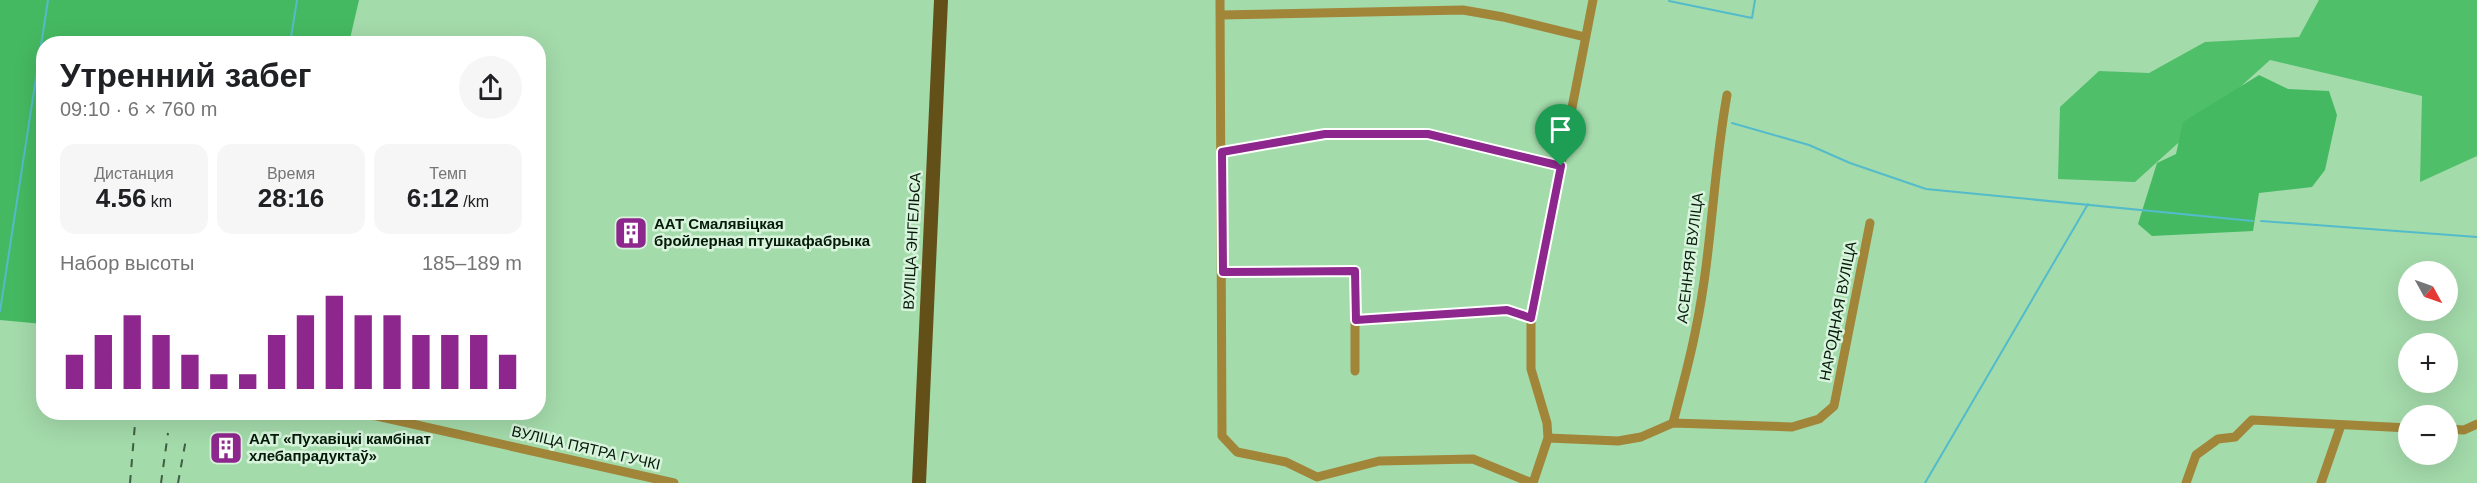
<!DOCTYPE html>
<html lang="ru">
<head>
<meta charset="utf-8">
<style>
  body { margin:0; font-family:Arial,sans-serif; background:#f6f6f6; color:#202124; height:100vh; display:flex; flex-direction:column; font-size:22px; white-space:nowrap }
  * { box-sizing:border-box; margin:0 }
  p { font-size:20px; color:#757577 }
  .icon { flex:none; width:33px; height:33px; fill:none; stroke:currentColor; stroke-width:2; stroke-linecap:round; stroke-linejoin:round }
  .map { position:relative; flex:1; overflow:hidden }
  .side { position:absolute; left:36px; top:36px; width:510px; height:384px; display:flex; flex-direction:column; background:#fff; border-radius:24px; box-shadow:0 6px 24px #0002 }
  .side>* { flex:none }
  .needle { width:39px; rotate:130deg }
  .controls { position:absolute; left:2398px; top:261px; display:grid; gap:12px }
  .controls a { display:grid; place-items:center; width:60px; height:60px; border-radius:50%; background:#fff; box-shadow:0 6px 24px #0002; font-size:30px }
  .pin { position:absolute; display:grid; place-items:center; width:51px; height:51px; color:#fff; margin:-62px -26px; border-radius:50% 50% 50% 0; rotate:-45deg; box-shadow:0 0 6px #0007 }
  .pin .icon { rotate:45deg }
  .round { display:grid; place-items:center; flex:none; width:63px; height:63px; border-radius:32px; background:#f6f6f6 }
  .head { display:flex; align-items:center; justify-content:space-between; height:102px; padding:0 24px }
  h1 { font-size:33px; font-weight:700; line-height:45px }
  .metrics { display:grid; grid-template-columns:repeat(3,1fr); gap:9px; height:102px; padding:6px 24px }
  .metrics div { display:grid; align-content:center; border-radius:15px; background:#f6f6f6; text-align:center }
  .metrics b { font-size:26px; font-weight:700 }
  .metrics small { font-size:16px; font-weight:400 }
  .metrics p { font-size:16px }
  .chart { height:168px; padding:12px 24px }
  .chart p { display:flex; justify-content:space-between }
  .chart svg { width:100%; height:108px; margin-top:6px; stroke:#8e278d; stroke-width:6 }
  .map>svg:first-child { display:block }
</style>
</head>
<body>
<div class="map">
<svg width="2477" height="483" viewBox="0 0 2477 483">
  <rect width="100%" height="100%" fill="#a4dbab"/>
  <!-- green -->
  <path fill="#50bf69" d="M 2319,0 L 2477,0 L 2477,156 L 2420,182 L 2422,96 L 2270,60 L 2135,182 L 2058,179 L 2060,107 L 2099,71 L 2149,73 L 2205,42 L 2299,37 Z"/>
  <!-- forest -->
  <path fill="#45b961" d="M 0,0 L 359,0 L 349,43 L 44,44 L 43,324 L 0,320 Z
    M 2259,75 L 2288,89 L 2329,91 L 2337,115 L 2325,170 L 2312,187 L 2259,193 L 2253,231 L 2152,236 L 2138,224 L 2157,163 L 2176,154 L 2183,122 Z"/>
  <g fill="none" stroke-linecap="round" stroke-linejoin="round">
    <!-- stream -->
    <path stroke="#53bbca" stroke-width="2" d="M 1669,1 L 1752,18 L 1755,0
      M 290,44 L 297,0
      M 1732,123 L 1809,145 L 1850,163 L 1926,189 L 2253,221
      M 2261,221 L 2477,237
      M 0,311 L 48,0
      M 1925,483 L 2088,204"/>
    <!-- street -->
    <path stroke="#a18539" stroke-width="9" d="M 1220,0 L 1222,436 L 1237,452 L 1286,462 L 1317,477 L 1379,461 L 1473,459 L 1532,483
      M 1220,15 L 1463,10 L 1503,17 L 1585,37
      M 1222,152 L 1325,134 L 1428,134 L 1561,166
      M 1223,272 L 1355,271 L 1355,371
      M 1356,320 L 1507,310 L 1531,318
      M 350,412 L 377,416 L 674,483
      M 1673,423 C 1681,391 1690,360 1696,328 C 1712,251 1713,172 1727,95
      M 2448,429 L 2464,430 L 2477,424
      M 1548,438 L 1618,441 L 1641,437 L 1673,423 L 1792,427 L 1819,419 L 1834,406 L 1870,223
      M 1533,483 L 1548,438 L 1547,423 L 1531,369 L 1531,318 L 1593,0
      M 2186,483 L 2196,455 L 2218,439 L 2235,437 L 2252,420 L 2409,428
      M 2321,483 L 2341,425"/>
    <!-- primary -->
    <path stroke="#634f18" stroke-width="14" d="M 919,483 L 941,0"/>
    <!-- rail -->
    <path stroke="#3e5f43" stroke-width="2" stroke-dasharray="8 8" stroke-linecap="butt" d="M 130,483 L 136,412
      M 161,483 L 168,433
      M 178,483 L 186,439"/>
  </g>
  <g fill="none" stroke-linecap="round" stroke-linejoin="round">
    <defs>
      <path id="route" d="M 1325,134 L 1428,134 L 1561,166 L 1531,318 L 1507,310 L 1356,320 L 1355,271 L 1223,272 L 1222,152 Z"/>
    </defs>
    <!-- route casing -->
    <use href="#route" stroke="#fff" stroke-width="12"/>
    <!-- route -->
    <use href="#route" stroke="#8e278d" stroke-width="8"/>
  </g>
  <!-- icons -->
  <defs>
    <symbol id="building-square" viewBox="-11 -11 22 22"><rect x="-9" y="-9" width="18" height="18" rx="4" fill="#8e278d" stroke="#d8f4dc"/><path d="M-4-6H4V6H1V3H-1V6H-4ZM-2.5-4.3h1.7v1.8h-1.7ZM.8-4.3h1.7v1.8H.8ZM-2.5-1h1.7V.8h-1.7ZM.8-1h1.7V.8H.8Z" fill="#fff"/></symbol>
  </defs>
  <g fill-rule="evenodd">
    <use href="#building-square" x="612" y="214" width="38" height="38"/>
    <use href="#building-square" x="207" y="429" width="38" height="38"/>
  </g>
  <g text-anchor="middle" stroke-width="5" stroke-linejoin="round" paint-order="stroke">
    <!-- poi labels -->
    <g font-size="15" font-weight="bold" fill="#051a09" stroke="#d8f4dc" text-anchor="start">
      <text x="654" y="229">ААТ Смалявіцкая<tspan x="654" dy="17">бройлерная птушкафабрыка</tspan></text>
      <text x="249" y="444">ААТ «Пухавіцкі камбінат<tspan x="249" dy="17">хлебапрадуктаў»</tspan></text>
    </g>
    <!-- street labels -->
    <g font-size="15" fill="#051a09" stroke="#d8f4dc">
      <text transform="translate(912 241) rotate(-87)" y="5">ВУЛІЦА ЭНГЕЛЬСА</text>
      <text transform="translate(1690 258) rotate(-83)" y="5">АСЕННЯЯ ВУЛІЦА</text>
      <text transform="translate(1838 311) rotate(-79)" y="5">НАРОДНАЯ ВУЛІЦА</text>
      <text transform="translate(586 448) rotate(13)" y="5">ВУЛІЦА ПЯТРА ГУЧКІ</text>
    </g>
  </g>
</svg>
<div class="controls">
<a><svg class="needle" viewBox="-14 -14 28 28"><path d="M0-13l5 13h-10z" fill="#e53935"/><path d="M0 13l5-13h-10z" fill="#757577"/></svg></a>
<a>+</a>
<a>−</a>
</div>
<div class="pin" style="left:1561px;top:166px;background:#1e9e55"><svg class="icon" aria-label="arrive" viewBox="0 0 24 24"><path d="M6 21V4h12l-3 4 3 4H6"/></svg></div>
<section class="side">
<div class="head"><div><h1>Утренний забег</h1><p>09:10 · 6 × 760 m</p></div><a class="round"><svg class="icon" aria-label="share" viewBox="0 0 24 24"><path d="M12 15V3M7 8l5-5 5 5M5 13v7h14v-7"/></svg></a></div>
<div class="metrics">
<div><p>Дистанция</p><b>4.56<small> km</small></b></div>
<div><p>Время</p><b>28:16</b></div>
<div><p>Темп</p><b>6:12<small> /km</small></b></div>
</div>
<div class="chart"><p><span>Набор высоты</span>185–189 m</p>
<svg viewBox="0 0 160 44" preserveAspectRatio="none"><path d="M5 44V30M15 44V22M25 44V14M35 44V22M45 44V30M55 44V38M65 44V38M75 44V22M85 44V14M95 44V6M105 44V14M115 44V14M125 44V22M135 44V22M145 44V22M155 44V30"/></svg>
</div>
</section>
</div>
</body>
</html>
